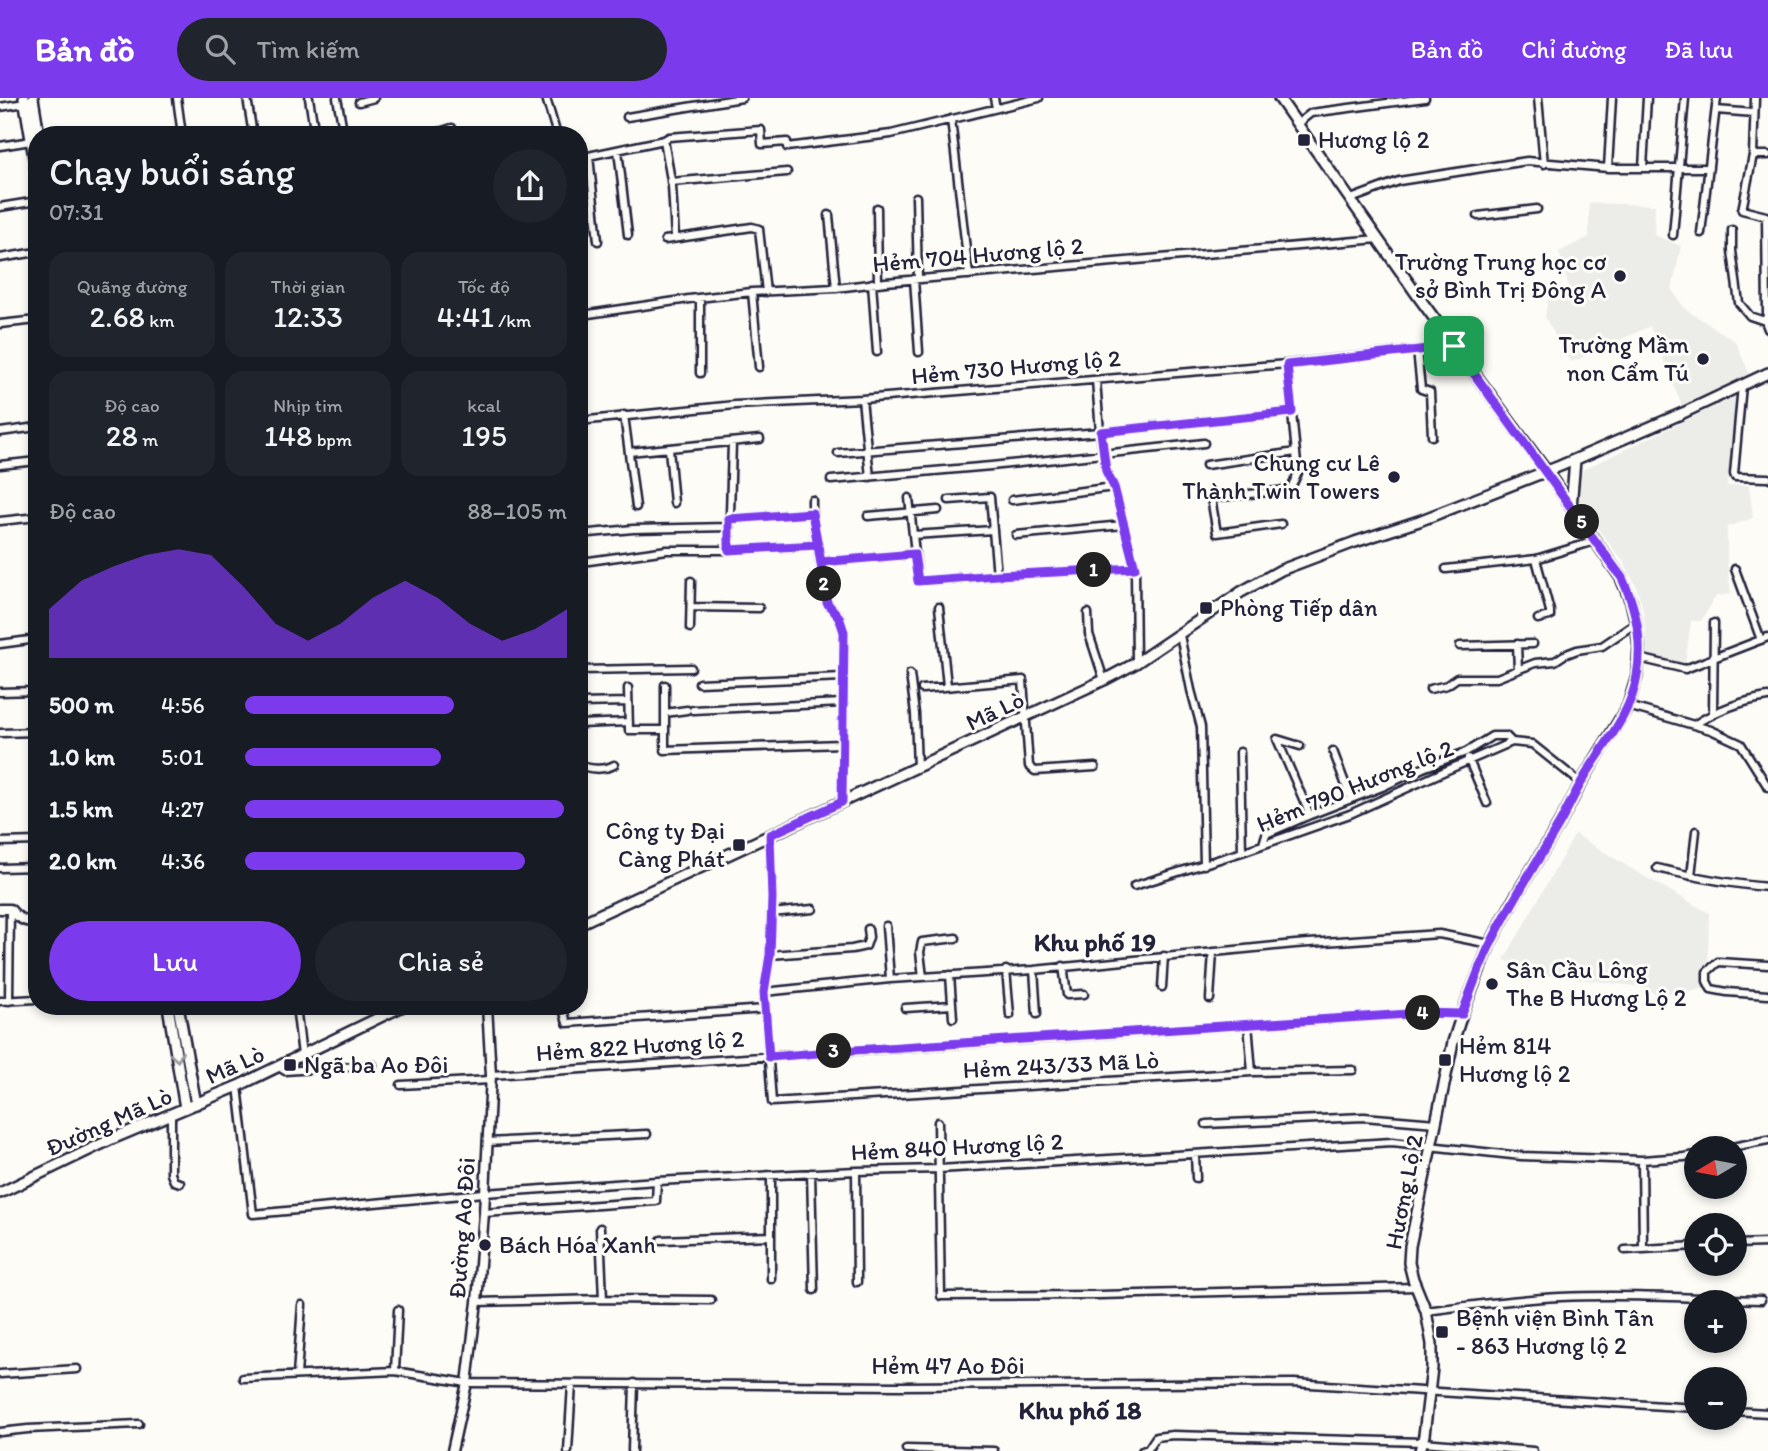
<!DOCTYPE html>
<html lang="vi">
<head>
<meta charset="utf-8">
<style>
  body { margin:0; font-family:Itim,sans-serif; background:#20242c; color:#f1f3f6; height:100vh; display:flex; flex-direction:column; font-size:26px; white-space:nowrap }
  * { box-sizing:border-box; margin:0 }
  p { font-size:23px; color:#9ea1a6 }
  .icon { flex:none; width:38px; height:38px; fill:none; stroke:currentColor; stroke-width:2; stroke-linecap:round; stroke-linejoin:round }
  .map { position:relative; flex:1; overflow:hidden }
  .drawer { position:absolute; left:28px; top:28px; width:560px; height:889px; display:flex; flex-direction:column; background:#171b24; border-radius:28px; box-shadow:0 4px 10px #0003 }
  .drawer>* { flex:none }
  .needle { width:46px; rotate:260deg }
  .fabs { position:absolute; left:1684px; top:1038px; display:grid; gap:14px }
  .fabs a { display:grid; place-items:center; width:63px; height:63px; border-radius:50%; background:#171b24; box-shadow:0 4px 10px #0003; font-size:35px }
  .pin { position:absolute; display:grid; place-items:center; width:60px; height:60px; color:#fff; margin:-30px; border-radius:14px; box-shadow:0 4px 10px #0006 }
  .km { position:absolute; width:35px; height:35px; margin:-18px; border-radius:50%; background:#222; color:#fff; font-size:19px; line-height:35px; text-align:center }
  .round { display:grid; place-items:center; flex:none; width:74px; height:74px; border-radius:37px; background:#20242c }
  .head { display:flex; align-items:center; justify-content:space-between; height:119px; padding:0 21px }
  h1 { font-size:38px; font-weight:600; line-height:52px }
  .figures { display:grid; grid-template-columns:repeat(3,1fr); gap:10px; height:119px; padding:7px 21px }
  .figures div { display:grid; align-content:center; border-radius:18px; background:#20242c; text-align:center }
  .figures b { font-size:30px; font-weight:600 }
  .figures small { font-size:19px; font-weight:400 }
  .figures p { font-size:19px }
  .chart { height:196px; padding:14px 21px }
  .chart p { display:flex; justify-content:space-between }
  .chart svg { width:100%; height:126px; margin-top:7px; fill:#7c3aed; opacity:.7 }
  .primary-button { display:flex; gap:14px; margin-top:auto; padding:14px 21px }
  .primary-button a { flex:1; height:80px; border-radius:42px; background:#7c3aed; color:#fff; font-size:28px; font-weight:600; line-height:80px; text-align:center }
  .primary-button a+a { background:#20242c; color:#f1f3f6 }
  ul { padding:0 21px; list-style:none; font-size:23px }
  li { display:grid; grid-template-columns:112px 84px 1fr; align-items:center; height:52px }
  li i { height:18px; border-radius:9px; background:#7c3aed }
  header { display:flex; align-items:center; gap:42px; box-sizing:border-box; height:98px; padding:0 35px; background:#7c3aed; color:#fff }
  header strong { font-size:33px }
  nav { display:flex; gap:38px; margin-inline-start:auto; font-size:24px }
  .search { width:490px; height:63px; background:#20242c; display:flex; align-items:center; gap:18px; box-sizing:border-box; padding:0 24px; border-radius:38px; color:#9ea1a6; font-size:26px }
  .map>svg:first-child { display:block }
</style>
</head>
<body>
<header>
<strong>Bản đồ</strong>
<div class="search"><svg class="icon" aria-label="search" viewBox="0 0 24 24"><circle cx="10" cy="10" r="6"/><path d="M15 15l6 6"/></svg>Tìm kiếm</div>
<nav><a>Bản đồ</a><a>Chỉ đường</a><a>Đã lưu</a></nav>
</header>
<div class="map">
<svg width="1768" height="1353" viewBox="0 0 1768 1353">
  <rect width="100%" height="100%" fill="#fdfcf7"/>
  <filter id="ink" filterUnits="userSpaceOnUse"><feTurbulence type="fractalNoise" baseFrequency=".0143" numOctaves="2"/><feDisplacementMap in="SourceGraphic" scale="14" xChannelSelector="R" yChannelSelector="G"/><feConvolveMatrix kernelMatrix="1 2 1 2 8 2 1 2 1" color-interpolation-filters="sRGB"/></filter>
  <g filter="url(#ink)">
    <!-- built -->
    <path fill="#ecece9" d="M 1589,105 L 1655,107 L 1654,137 L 1681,148 L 1672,192 L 1685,211 L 1735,243 L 1751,279 L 1683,311 L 1650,228 L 1579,261 L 1570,264 L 1545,219 L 1548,202 L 1569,191 L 1559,154 L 1589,139 Z
      M 1737,298 L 1727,388 L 1749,387 L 1753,420 L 1727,429 L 1727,465 L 1731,496 L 1716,498 L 1701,523 L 1691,523 L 1685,566 L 1646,556 L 1646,534 L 1643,511 L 1636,488 L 1625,466 L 1576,403 L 1578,374 Z
      M 1575,736 L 1635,773 L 1709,815 L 1708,865 L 1704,867 L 1704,891 L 1656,896 L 1643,889 L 1538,876 L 1529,868 L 1504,862 Z"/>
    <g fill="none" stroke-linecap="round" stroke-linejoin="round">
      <defs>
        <path id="minor" d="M 177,0 L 182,37
          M 247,0 L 253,37
          M 309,0 L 315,37
          M 337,0 L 344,37
          M 546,0 L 557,37
          M 994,0 L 996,10
          M 1538,0 L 1544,66
          M 1755,0 L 1753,57 L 1742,112 L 1766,118 L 1767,217 L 1765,223 L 1768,231
          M 359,4 L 374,0
          M 0,9 L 25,5
          M 1716,12 L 1754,15
          M 627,19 L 742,0
          M 951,21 L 969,177
          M 1297,26 L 1311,15 L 1425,0
          M 430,37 L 452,30
          M 664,42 L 672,88 L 675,140
          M 0,48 L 37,42
          M 618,52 L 628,137
          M 1753,57 L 1768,57
          M 589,58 L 598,143
          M 579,60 L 664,42 L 669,39 L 761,32 L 762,46 L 787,44 L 787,49 L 891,36 L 1039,0
          M 1608,70 L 1612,0
          M 1643,70 L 1647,0
          M 671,84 L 787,74
          M 916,99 L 918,181
          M 1351,101 L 1399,83 L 1527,63 L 1608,70 L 1709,70
          M 0,109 L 37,103
          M 877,110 L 878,185
          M 829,117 L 836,190
          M 1478,118 L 1537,111
          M 1732,132 L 1732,153 L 1739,205 L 1750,218 L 1765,223
          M 1701,135 L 1717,0
          M 1673,137 L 1685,0
          M 665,142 L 752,129 L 759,131 L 766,194
          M 0,160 L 37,154
          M 914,181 L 919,254
          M 872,185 L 877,254
          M 579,193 L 582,217 L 689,201 L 752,194 L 836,190 L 886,184 L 1378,141
          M 752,194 L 759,269
          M 700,200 L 700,275
          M 0,226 L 37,222
          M 1417,252 L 1421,291 L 1430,294 L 1432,338
          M 1096,282 L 1100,334 L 1106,373 L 1114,389 L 1135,470
          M 1742,287 L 1734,376 L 1735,379 L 1768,380
          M 862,301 L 870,379
          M 624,317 L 636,409
          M 579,323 L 735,307 L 862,301 L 1287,266 L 1454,248
          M 0,334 L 37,329
          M 669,351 L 674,405
          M 629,354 L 760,341
          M 838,355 L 1100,334 L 1292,314
          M 0,367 L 37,363
          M 1206,367 L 1296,354
          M 831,382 L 991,368 L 1204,345
          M 909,400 L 918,483 L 997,477 L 1135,470 L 1136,565
          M 812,402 L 812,415 L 827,505 L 839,518 L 844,534 L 842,704
          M 949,402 L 990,399 L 997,477
          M 1012,402 L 1114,389
          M 868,418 L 938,412
          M 729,421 L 812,415
          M 0,423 L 37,419
          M 1281,426 L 1217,435 L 1211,400 L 1278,393 L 1291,390 L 1298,375 L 1287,266
          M 579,436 L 633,431 L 729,429
          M 913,437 L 993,432
          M 1016,437 L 1123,427
          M 729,452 L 732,344
          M 1536,461 L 1550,513 L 1550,518 L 1538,521
          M 582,464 L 667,452 L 729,452 L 818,447
          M 821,464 L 913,456
          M 1446,471 L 1536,461 L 1595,443
          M 1735,471 L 1761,542
          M 691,509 L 759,510
          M 939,509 L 947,588
          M 1088,515 L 1089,536 L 1104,582
          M 690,530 L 691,483
          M 1180,537 L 1191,592 L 1201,629 L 1204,767
          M 0,546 L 37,541
          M 1517,546 L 1518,572
          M 1460,548 L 1533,546
          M 1639,560 L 1685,571 L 1768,539
          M 579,572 L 691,570
          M 910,576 L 915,616 L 917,670
          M 699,585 L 843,579
          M 665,587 L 665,652 L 842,646
          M 628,590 L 629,632 L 665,632
          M 922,591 L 1023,582 L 1029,668 L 1035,673 L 1095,669
          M 1430,591 L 1447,587 L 1457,580 L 1497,580 L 1535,565 L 1555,563 L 1564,557 L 1577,552 L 1602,548 L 1636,525
          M 0,594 L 37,593
          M 579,605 L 628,604
          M 1628,608 L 1711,632 L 1741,646 L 1768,689
          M 693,612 L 842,605
          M 665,615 L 687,612
          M 1713,616 L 1714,525
          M 579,626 L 629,624
          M 1694,627 C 1717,612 1741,603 1768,599
          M 0,635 L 37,634
          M 1300,648 L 1277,641 L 1310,717
          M 1333,653 L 1351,701
          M 1240,654 L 1242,754
          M 1468,660 L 1487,705
          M 579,666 C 588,672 605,672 614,667
          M 770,737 L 772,800 L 770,857 L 764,894 L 772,1004 L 1252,974 L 1353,972
          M 0,744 L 37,743
          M 1263,746 L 1266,736 L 1310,717 L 1382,689 L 1423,670 L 1466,654 L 1492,638 L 1506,638 L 1512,644
          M 0,770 L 37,769
          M 1657,770 C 1694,779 1730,786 1768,789
          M 1691,778 L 1696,733
          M 1134,788 L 1242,754 L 1350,716 L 1445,673 L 1512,644 L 1532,646 L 1581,685
          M 771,815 L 813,811
          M 886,828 L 890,881
          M 770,857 L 852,851 L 866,848 L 869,839 L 868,831
          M 1768,867 L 1718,864 L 1707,874 L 1707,883 L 1711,891 L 1727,894 L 1768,897
          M 1063,868 L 1067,897 L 1084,896
          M 1006,872 L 1010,917
          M 1034,872 L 1037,916
          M 950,877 L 953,920
          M 923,879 L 920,854 L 922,844 L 956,840
          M 1162,889 L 1164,858
          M 764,894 L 890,881 L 1034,872 L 1295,846 L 1439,836 L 1490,846
          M 1210,901 L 1213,854
          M 0,903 L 37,901
          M 9,903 L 10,811
          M 296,908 L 302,957
          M 562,908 L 567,925 L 765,911
          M 905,910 L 952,907
          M 1248,926 L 1252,974
          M 279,969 L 285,973 L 373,967
          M 491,977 L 1424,915 L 1462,916
          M 401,987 L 490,982
          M 238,988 L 253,1116 L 484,1095 L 657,1083 L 856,1073 L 939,1071 L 1392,1044 L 1521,1058 L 1642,1062 L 1684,1059 L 1696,1057
          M 171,1017 L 171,1076 L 174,1083 L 180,1085
          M 938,1024 L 941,1198 L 1099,1197 L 1416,1189
          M 1206,1026 L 1364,1019 L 1436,1025
          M 487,1044 L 647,1036
          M 1727,1050 L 1768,1042
          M 1195,1056 L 1196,1080
          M 1642,1062 L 1643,1151
          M 856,1073 L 857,1184
          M 811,1075 L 814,1192
          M 484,1115 L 656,1103 L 657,1083
          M 600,1130 L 603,1201
          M 661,1142 L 771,1138
          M 1734,1146 L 1768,1145
          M 1625,1152 L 1696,1148
          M 771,1181 L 771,1078
          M 477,1204 L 603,1201 L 711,1202
          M 1426,1213 C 1471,1207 1515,1201 1560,1199 C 1627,1196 1694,1200 1761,1202
          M 395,1273 L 398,1212
          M 0,1276 L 77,1271
          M 297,1277 L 302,1207
          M 243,1280 L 395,1273 L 467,1285 L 901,1288 L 1294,1285 L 1696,1310
          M 1734,1313 L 1768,1315
          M 0,1334 L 28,1331 L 139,1326
          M 906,1351 L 994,1353
          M 568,1353 L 572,1286
          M 632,1353 L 634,1285
          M 1142,1353 L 1148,1351 L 1156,1339 L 1173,1337 L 1423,1344 L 1533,1353"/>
        <path id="tertiary" d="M 0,811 L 10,811 C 17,820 25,825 37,824
          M 452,1353 L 467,1285 L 477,1204 L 484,1115 L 491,977 L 487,908"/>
        <path id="secondary" d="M 24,0 L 37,77
          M 33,0 L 39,37
          M 1279,0 L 1420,201 L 1547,374 L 1621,480 L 1631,504 L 1636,525 L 1639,549 L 1637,578 L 1628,608 L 1581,685 L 1562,721 L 1514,801 L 1490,846 L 1462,916 L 1453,944 L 1410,1148 L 1409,1165 L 1413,1181 L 1426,1213 L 1432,1246 L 1432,1270 L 1424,1337 L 1420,1353
          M 1571,409 L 1575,362
          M 579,826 L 1104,582 L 1136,565 L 1241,494 L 1281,472 L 1355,444 L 1419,423 L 1560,368 L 1683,315 L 1768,275
          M 168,908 L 185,1010
          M 178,908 L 196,1006
          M 0,1095 L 114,1040 L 238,988 L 403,908"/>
      </defs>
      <!-- minor casing -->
      <use href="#minor" stroke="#22223b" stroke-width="11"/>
      <!-- tertiary casing -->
      <use href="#tertiary" stroke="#22223b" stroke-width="13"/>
      <!-- secondary casing -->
      <use href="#secondary" stroke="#22223b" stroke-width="14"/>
      <!-- minor -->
      <use href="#minor" stroke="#fdfcf7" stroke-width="6"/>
      <!-- tertiary -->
      <use href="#tertiary" stroke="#fdfcf7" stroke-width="8"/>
      <!-- secondary -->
      <use href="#secondary" stroke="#fdfcf7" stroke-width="9"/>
    </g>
    <!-- one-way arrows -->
    <defs><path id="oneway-chevron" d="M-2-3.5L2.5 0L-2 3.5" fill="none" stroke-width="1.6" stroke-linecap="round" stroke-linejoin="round" transform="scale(1.75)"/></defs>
    <use stroke="#9a9aa2" href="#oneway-chevron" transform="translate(177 959) rotate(81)"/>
  </g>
  <g fill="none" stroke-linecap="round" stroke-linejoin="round" filter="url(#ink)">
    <defs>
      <path id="route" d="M 1454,248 L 1287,267 L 1292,314 L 1101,334 L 1106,373 L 1114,389 L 1135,470 L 997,477 L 918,483 L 914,456 L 821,464 L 812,415 L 729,421 L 729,452 L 818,447 L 827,505 L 839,519 L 844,534 L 842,704 L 770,737 L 772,800 L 770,857 L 764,894 L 769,959 L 855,952 L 1424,915 L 1462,916 C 1471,893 1479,869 1490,847 C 1511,804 1537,764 1561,723 C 1568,710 1574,697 1581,685 C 1600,651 1631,618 1637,578 C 1643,544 1636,510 1622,480 L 1454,248"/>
    </defs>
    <!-- route casing -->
    <use href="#route" stroke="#fff" stroke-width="14"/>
    <!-- route -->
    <use href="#route" stroke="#7c3aed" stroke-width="9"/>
  </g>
  <!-- markers -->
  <g fill="#22223b" stroke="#fdfcf7" stroke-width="2.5">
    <rect x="1297" y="35" width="14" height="14" rx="3.5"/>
    <circle cx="1620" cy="178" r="7"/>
    <circle cx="1703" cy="261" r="7"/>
    <circle cx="1394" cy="379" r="7"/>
    <rect x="1199" y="503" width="14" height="14" rx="3.5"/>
    <rect x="732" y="740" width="14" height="14" rx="3.5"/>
    <circle cx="1492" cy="886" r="7"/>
    <rect x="1438" y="955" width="14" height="14" rx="3.5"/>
    <rect x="283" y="960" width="14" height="14" rx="3.5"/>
    <circle cx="485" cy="1147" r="7"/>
    <rect x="1435" y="1227" width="14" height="14" rx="3.5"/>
  </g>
  <g text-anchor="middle" stroke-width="6" stroke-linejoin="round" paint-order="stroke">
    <!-- poi labels -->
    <g font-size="24" fill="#22223b" stroke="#fdfcf7" text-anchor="start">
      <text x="1318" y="50">Hương lộ 2</text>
      <text x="1606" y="172" text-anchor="end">Trường Trung học cơ<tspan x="1606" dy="28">sở Bình Trị Đông A</tspan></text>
      <text x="1689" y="255" text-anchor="end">Trường Mầm<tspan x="1689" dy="28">non Cẩm Tú</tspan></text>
      <text x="1380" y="373" text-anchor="end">Chung cư Lê<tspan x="1380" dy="28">Thành Twin Towers</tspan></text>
      <text x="1220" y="518">Phòng Tiếp dân</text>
      <text x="725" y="741" text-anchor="end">Công ty Đại<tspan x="725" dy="28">Càng Phát</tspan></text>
      <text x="1506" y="880">Sân Cầu Lông<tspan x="1506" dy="28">The B Hương Lộ 2</tspan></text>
      <text x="1459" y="956">Hẻm 814<tspan x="1459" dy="28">Hương lộ 2</tspan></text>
      <text x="304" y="975">Ngã ba Ao Đôi</text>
      <text x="499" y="1155">Bách Hóa Xanh</text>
      <text x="1456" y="1228">Bệnh viện Bình Tân<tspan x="1456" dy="28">- 863 Hương lộ 2</tspan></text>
    </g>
    <!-- street labels -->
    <g font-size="24" fill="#22223b" stroke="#fdfcf7">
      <text transform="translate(978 157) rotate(-5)" y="8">Hẻm 704 Hương lộ 2</text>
      <text transform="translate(1016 269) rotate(-5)" y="8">Hẻm 730 Hương lộ 2</text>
      <text transform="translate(995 613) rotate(-25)" y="8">Mã Lò</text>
      <text transform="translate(1355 688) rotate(-22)" y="8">Hẻm 790 Hương lộ 2</text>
      <text transform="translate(640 948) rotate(-4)" y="8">Hẻm 822 Hương lộ 2</text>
      <text transform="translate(235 967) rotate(-24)" y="8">Mã Lò</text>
      <text transform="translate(1061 967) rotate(-3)" y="8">Hẻm 243/33 Mã Lò</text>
      <text transform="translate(109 1024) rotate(-24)" y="8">Đường Mã Lò</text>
      <text transform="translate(957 1049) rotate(-3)" y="8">Hẻm 840 Hương lộ 2</text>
      <text transform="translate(1404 1094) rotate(-79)" y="8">Hương Lộ 2</text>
      <text transform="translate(462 1130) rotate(-86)" y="8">Đường Ao Đôi</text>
      <text x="948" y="1276">Hẻm 47 Ao Đôi</text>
    </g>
    <!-- neighbourhood labels -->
    <g font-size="26" font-weight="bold" fill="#22223b" stroke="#fdfcf7">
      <text x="1095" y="853">Khu phố 19</text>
      <text x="1080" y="1321">Khu phố 18</text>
    </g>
  </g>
</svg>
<div class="fabs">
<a><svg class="needle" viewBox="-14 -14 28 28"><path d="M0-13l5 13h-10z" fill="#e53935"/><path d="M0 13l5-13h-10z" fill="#9ea1a6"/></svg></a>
<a><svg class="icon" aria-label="locate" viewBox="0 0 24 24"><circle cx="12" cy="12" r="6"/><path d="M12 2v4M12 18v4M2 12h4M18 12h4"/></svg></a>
<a>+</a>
<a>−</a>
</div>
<div class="pin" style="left:1454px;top:248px;background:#1e9e55"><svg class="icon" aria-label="arrive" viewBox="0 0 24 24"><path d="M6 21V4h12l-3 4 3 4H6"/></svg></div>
<b class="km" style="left:1094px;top:472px">1</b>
<b class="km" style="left:824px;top:486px">2</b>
<b class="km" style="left:834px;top:953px">3</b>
<b class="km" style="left:1423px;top:915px">4</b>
<b class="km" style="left:1582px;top:424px">5</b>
<section class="drawer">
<div class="head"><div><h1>Chạy buổi sáng</h1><p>07:31</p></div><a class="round"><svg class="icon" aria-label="share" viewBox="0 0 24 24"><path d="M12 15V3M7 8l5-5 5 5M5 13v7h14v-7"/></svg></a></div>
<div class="figures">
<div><p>Quãng đường</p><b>2.68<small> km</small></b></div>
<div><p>Thời gian</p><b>12:33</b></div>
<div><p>Tốc độ</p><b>4:41<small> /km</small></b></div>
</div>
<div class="figures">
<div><p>Độ cao</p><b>28<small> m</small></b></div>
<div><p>Nhịp tim</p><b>148<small> bpm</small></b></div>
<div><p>kcal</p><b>195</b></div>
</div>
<div class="chart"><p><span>Độ cao</span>88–105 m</p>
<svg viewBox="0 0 160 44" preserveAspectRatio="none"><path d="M0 44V27L10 17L20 12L30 8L40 6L50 8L60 19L70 32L80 38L90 32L100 23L110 17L120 23L130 32L140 38L150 34L160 27V44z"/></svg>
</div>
<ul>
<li><b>500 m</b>4:56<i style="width:65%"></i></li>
<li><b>1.0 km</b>5:01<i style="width:61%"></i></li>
<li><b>1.5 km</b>4:27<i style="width:99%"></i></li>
<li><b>2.0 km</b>4:36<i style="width:87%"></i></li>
</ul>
<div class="primary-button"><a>Lưu</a><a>Chia sẻ</a></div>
</section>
</div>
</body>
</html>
